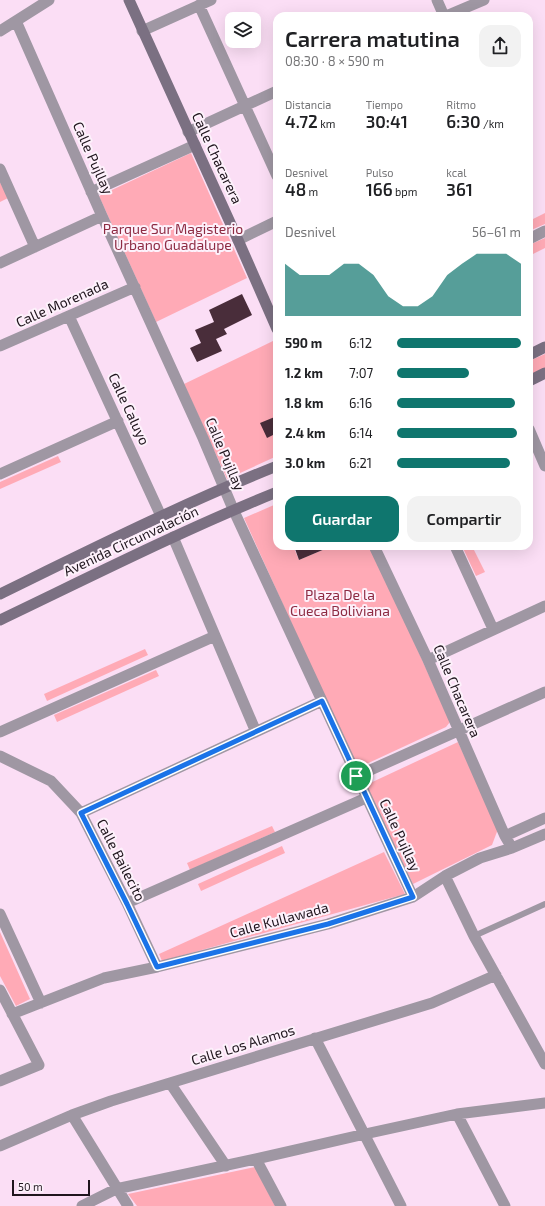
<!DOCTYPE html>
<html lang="es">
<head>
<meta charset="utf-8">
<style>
  body { margin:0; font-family:"Exo 2",sans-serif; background:#f2f2f2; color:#202124; height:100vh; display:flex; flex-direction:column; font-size:15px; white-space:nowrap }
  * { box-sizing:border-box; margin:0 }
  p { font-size:13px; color:#757577 }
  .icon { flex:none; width:22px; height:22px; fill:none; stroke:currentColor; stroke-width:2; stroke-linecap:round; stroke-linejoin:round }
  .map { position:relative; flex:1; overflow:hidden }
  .side { position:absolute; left:273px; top:12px; width:260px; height:538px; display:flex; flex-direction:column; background:#fff; border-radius:12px; box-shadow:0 4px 16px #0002 }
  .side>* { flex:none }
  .buttons { position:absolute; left:225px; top:12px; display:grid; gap:8px }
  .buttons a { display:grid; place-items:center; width:36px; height:36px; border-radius:8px; background:#fff; box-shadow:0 4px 16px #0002; font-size:20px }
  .scale { position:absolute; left:12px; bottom:10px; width:78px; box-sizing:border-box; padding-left:4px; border:2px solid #1f151d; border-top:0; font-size:11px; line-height:14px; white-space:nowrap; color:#1f151d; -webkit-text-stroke:3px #fdf1fb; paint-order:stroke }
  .pin { position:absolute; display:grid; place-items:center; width:34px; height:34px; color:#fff; margin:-17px; border:2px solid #fff; border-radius:50%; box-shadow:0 1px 4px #0007 }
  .round { display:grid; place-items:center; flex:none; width:42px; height:42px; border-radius:12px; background:#f2f2f2 }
  .summary { display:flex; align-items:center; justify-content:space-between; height:68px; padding:0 12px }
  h1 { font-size:22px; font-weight:600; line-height:30px }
  .metrics { display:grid; grid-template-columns:repeat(3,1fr); gap:6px; height:68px; padding:4px 12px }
  .metrics div { display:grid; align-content:center }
  .metrics b { font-size:17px; font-weight:600 }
  .metrics small { font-size:11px; font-weight:400 }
  .metrics p { font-size:11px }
  .chart { height:112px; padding:8px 12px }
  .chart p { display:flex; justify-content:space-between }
  .chart svg { width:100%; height:72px; margin-top:4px; fill:#0f766e; opacity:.7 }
  .button { display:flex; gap:8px; margin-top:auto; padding:8px 12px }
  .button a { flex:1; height:46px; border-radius:12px; background:#0f766e; color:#fff; font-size:16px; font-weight:600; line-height:46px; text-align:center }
  .button a+a { background:#f2f2f2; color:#202124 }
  ul { padding:0 12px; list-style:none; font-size:13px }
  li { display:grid; grid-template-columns:64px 48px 1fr; align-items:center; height:30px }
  li i { height:10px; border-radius:5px; background:#0f766e }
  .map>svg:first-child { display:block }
</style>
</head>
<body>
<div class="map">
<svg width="545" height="1206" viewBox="0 0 545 1206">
  <rect width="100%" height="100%" fill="#fbdef5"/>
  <!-- green -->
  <path fill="#ffaab6" d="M 191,153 L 247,278 L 156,322 L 99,196 Z
    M 0,182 L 8,198 L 0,202 Z
    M 545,213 L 545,224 L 529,231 L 529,221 Z
    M 545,238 L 545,248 L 529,256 L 529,245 Z
    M 275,340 L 277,344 L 277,456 L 227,479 L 184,384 Z
    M 545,354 L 545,368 L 529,375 L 529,361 Z
    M 58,456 L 61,462 L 0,489 L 0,482 Z
    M 274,505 L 277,511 L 277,546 L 293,546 L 299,560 L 332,546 L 371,546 L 450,722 L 446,727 L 362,766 L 355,764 L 244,518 Z
    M 462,546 L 472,546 L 485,572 L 476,576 Z
    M 145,649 L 148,655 L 47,701 L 44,694 Z
    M 156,670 L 159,676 L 57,722 L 54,715 Z
    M 458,742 L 498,829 L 492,845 L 413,884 L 366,785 Z
    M 272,826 L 275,832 L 190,870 L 187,863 Z
    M 282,846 L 285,853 L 201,891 L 198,884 Z
    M 384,852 L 405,894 L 162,961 L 159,954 Z
    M 0,932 L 30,999 L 16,1006 L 0,976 Z
    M 255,1167 L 275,1206 L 137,1206 L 128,1194 Z"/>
  <!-- building -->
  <path fill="#492d3a" d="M 242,294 L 252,315 L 224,329 L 227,334 L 216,339 L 222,351 L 197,362 L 190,348 L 201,343 L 195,330 L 214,322 L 209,310 Z
    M 277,416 L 277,433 L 267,438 L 260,423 Z
    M 294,546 L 332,546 L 299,560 Z"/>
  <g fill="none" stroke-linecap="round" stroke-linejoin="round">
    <!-- service -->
    <path stroke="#9f97a3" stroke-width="6" d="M 474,936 L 545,904"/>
    <!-- minor -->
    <path stroke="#9f97a3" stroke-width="11" d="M 437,0 L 444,16
      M 199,5 L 277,176
      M 446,16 L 484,0
      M 16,21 L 102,216 L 203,438 L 233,509 L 413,897
      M 0,31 L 49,0
      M 142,31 L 211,0
      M 188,132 L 277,91
      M 0,169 L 35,247
      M 91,192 L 195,145
      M 529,239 L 545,231
      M 238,240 L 277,221
      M 0,263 L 102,216
      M 69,316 L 161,516
      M 0,346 L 135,287
      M 529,429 L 545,466
      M 0,474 L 118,421
      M 173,537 L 256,732
      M 374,546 L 428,660 L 505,836 L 512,848
      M 455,546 L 493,629
      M 428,660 L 545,606
      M 0,732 L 215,636
      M 0,756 L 51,781 L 81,813 L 127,903 L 157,967
      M 357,776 L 545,692
      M 81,813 L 322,701
      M 505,836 L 545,818
      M 445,876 L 474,936 L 545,1064
      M 127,903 L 366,798
      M 0,914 L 41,1003
      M 0,990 L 39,1065 L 0,1081
      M 12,1014 L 104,978 L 157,967 L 328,924 L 413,897 L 445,876 L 480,858 L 512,848 L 545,834
      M 315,1038 L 401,1206
      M 170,1083 L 226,1166
      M 457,1114 L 505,1206
      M 72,1115 L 128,1206
      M 0,1146 L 72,1115 L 111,1101 L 432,1003 L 496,975
      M 256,1159 L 281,1206
      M 82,1206 L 116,1189 L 256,1159 L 365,1134 L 457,1114 L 545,1103"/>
    <!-- secondary -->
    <path stroke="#7b7082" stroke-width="11" d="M 129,0 L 238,240 L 277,329
      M 529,355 L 545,347
      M 529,381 L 545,373
      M 0,594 C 92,549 182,504 277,466
      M 0,620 C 92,576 183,530 277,492"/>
  </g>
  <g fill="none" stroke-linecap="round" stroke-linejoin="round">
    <defs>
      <path id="route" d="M 322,701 L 413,897 L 328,924 L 157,967 L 127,904 L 81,813 Z"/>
    </defs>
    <!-- route casing -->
    <use href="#route" stroke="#fff" stroke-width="8"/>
    <!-- route -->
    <use href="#route" stroke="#1a73e8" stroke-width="5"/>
  </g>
  <g text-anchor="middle" stroke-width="4" stroke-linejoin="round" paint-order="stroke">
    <!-- street labels -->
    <g font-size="14" fill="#1f151d" stroke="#fdf1fb">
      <text transform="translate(93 158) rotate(66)" y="5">Calle Pujllay</text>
      <text transform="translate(217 158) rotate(65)" y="5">Calle Chacarera</text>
      <text transform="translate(62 303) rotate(-24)" y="5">Calle Morenada</text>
      <text transform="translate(129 409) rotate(65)" y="5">Calle Caluyo</text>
      <text transform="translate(225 454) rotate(67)" y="5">Calle Pujllay</text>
      <text transform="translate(131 541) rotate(-25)" y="5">Avenida Circunvalación</text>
      <text transform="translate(457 691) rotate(67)" y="5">Calle Chacarera</text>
      <text transform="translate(400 835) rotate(65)" y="5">Calle Pujllay</text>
      <text transform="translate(121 860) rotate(63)" y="5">Calle Bailecito</text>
      <text transform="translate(279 920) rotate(-15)" y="5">Calle Kullawada</text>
      <text transform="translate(243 1045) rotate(-17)" y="5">Calle Los Alamos</text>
    </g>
    <!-- park labels -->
    <g font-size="14" fill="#8e2b43" stroke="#fdf1fb">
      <text x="173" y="234">Parque Sur Magisterio<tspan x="173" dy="16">Urbano Guadalupe</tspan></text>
      <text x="340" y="600">Plaza De la<tspan x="340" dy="16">Cueca Boliviana</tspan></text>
    </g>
  </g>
</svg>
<div class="buttons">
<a><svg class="icon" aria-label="layers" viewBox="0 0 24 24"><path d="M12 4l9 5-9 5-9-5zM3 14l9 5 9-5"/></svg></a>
</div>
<div class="scale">50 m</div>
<div class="pin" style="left:356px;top:776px;background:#1e9e55"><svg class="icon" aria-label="arrive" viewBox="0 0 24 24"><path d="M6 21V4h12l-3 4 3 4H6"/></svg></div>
<section class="side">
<div class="summary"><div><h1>Carrera matutina</h1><p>08:30 · 8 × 590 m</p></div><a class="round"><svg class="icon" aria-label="share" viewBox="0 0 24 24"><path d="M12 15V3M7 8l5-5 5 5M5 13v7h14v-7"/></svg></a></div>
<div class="metrics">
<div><p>Distancia</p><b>4.72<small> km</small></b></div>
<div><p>Tiempo</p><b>30:41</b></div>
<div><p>Ritmo</p><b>6:30<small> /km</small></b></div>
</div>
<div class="metrics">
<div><p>Desnivel</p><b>48<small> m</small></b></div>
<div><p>Pulso</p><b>166<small> bpm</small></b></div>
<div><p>kcal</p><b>361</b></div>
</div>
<div class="chart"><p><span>Desnivel</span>56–61 m</p>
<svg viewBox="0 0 160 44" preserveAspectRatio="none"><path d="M0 44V12L10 19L20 19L30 19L40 12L50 12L60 19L70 32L80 38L90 38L100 32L110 19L120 12L130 6L140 6L150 6L160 12V44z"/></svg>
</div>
<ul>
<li><b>590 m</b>6:12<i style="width:100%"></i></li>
<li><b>1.2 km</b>7:07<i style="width:58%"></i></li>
<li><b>1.8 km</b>6:16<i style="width:95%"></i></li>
<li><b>2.4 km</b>6:14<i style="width:97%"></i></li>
<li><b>3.0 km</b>6:21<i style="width:91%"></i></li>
</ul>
<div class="button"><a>Guardar</a><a>Compartir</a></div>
</section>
</div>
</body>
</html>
